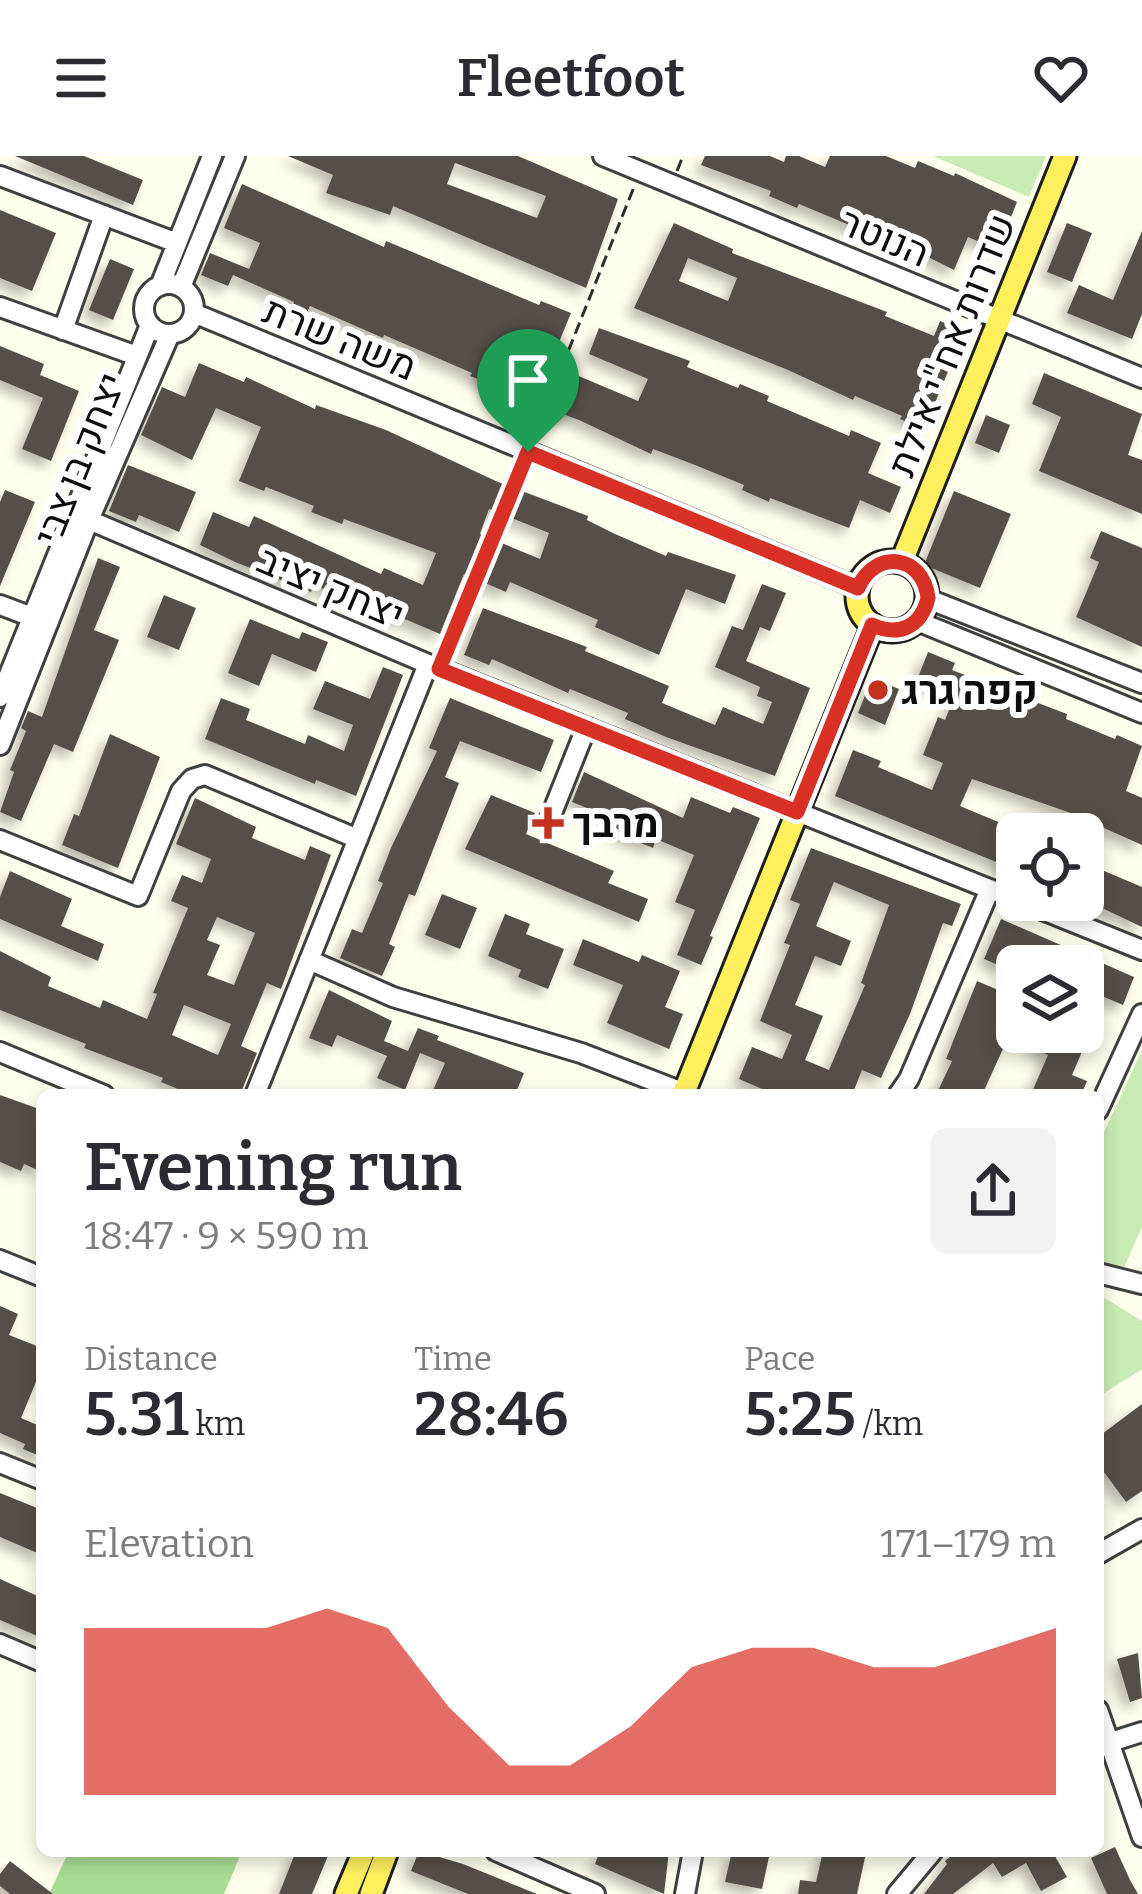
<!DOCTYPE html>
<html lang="en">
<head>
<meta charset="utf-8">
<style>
  body { margin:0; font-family:Bitter,Heebo,serif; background:#f2f2f3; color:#2b2b33; height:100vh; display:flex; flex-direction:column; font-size:45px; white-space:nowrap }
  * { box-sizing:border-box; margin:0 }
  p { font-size:39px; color:#7c7c81 }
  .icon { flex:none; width:66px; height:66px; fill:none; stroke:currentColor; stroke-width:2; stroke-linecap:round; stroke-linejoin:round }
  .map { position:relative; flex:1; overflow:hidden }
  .side { position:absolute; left:36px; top:933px; width:1068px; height:768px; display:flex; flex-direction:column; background:#fff; border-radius:18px; box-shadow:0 6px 18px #0003 }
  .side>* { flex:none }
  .buttons { position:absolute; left:996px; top:657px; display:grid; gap:24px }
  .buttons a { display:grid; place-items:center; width:108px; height:108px; border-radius:18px; background:#fff; box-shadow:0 6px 18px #0003; font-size:60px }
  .pin { position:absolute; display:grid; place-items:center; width:102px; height:102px; color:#fff; margin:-123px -51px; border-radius:50% 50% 50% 0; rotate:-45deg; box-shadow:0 0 12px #0007 }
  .pin .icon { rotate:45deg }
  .round { display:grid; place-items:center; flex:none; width:126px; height:126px; border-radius:18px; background:#f2f2f3 }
  .headline { display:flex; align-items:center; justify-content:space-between; height:204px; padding:0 48px }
  h1 { font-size:66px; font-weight:600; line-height:90px }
  .metrics { display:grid; grid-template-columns:repeat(3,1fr); gap:18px; height:204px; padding:12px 48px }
  .metrics div { display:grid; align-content:center }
  .metrics b { font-size:60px; font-weight:600 }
  .metrics small { font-size:33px; font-weight:400 }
  .metrics p { font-size:33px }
  .chart { height:336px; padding:24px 48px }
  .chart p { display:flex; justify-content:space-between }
  .chart svg { width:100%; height:216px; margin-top:12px; fill:#d93025; opacity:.7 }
  header { display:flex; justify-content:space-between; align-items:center; height:156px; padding:0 48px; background:#fff; font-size:54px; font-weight:600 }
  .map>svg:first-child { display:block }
</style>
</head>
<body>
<header><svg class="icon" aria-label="menu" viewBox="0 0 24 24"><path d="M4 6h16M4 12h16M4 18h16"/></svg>Fleetfoot<svg class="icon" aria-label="heart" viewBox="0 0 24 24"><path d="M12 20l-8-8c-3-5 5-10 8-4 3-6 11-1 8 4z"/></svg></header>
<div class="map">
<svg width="1142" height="1738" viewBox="0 0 1142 1738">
  <defs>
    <filter id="shadow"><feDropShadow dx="-7" dy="7" stdDeviation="6" flood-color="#0004"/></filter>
  </defs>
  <rect width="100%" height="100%" fill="#fffeec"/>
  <!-- green -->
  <path fill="#c8ebb4" d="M 933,0 L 1046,0 L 1029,41 Z
    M 1142,894 L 1142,1071 L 1122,1116 L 1098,1104 L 1098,989 Z
    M 1098,1138 L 1142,1165 L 1142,1213 L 1098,1241 Z"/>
  <!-- forest -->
  <path fill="#a9dc93" d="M 69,1695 L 242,1695 L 224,1738 L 49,1738 Z"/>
  <!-- building -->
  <path fill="#565049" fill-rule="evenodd" filter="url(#shadow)" d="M 15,0 L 84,0 L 143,24 L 133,49 Z
    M 288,0 L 518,0 L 618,43 L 586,132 L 393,50 L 390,59 L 326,37 L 333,19 ZM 455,7 L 546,40 L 537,62 L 447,28 Z
    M 705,0 L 770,0 L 784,6 L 786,0 L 799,0 L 825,11 L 830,0 L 886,0 L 915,12 L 918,5 L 954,20 L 955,17 L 1017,46 L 998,94 L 968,81 L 954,114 L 880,77 L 878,81 L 799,48 L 797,52 L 769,40 L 771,35 L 701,9 Z
    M 242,28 L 384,91 L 386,85 L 539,149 L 541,145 L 571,157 L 550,208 L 638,245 L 648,223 L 589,198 L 599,172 L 690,205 L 687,211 L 738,232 L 740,228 L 769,240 L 767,245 L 849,280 L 851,274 L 881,287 L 868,317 L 901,331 L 890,357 L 860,344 L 849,372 L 770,342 L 769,346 L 742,334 L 744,329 L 695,309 L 653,293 L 651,298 L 579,264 L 507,238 L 509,235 L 470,220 L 472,217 L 384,179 L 383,182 L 310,150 L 307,157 L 292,152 L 294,146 L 233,119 L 228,130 L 201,119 L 210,97 L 249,113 L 260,87 L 224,72 Z
    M 0,54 L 56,77 L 32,135 L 0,122 Z
    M 674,67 L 733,93 L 732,97 L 887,156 L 885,160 L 934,180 L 940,165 L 965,175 L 924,273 L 900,263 L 902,260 L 855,240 L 853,244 L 788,214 L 634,152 ZM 688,102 L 737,122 L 728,145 L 679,125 Z
    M 1067,67 L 1092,77 L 1072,126 L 1047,116 Z
    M 1142,75 L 1142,158 L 1132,183 L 1067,157 L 1079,129 L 1113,144 Z
    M 110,103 L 134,113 L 113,164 L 89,154 Z
    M 0,190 L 44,208 L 40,219 L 79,235 L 51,305 L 22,293 L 43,242 L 0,224 Z
    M 199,207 L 244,226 L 246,221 L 315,253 L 316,249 L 386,274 L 498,326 L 588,360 L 587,364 L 615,378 L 666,400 L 668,396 L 736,419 L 725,448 L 686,433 L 659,499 L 595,471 L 598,464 L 510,426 L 506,436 L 464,418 L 440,478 L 400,461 L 398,465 L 314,429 L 311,436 L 235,406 L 200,389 L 213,356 L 249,371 L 254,360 L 381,418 L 384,412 L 423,429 L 436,397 L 344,363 L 342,368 L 311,356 L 314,350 L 266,331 L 264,335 L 239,325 L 261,271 L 216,252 L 192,304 L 141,279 L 162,231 L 185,241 ZM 489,353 L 549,377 L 540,403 L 480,378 Z
    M 1044,217 L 1142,258 L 1128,299 L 1142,304 L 1142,358 L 1039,315 L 1061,261 L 1032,248 Z
    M 986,259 L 1010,269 L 999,297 L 975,287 Z
    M 128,309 L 196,336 L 179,376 L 139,359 L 136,366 L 109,355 Z
    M 5,334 L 35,346 L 0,430 L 0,346 Z
    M 954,335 L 1011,358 L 980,432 L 924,409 Z
    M 1101,375 L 1142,392 L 1142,491 L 1076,461 L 1099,406 L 1090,402 Z
    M 98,402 L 120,411 L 94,474 L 119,484 L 73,596 L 54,588 L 21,665 L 0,656 L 14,616 L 10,614 L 26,575 L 21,572 L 28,555 L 42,561 Z
    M 762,428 L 786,437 L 770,475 L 760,471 L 746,505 L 810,532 L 775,620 L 666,581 L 625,563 L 628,557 L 570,533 L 568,537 L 492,503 L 489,509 L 464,499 L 483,452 L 587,491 L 585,495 L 669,530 L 662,547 L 715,569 L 723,551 L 763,568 L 772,546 L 757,540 L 760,531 L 715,511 L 732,470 L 743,474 Z
    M 164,439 L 196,452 L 179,494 L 147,481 Z
    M 250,463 L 299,483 L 302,476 L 328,486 L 316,516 L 272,498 L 259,530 L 228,517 Z
    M 928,496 L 955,507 L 952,514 L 1067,558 L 1066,563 L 1115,583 L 1117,579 L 1142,590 L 1126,635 L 1142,642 L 1142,689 L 1068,656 L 972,623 L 960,650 L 1027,678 L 1017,678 L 1017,720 L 999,712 L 1001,708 L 835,640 L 853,594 L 881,605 L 878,611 L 932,634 L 943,607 L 923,599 L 938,561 L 945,564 L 955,539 L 917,524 Z
    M 383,511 L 403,519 L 356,640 L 316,624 L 315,628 L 205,583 L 221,542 L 250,553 L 246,564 L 305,588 L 308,579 L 344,595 L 353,569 L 313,553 L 325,525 L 370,543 Z
    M 872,522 L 899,533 L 885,569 L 858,557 Z
    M 450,542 L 554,584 L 541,616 L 460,585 L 445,621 L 459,627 L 415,740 L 409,738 L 389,788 L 395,791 L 382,820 L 340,802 L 352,773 L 362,777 L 383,727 L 378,725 L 391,692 L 437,595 L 429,592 Z
    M 110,578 L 160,601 L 118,712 L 62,689 L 74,658 L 79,660 Z
    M 584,616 L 683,662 L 691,641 L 730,657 L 733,651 L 760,662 L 710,780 L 713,781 L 701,809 L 677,799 L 695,754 L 675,746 L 694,699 L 656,683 L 653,692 L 614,676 L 619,665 L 572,646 Z
    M 491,639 L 535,657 L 526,678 L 614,715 L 608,727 L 648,743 L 639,766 L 465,693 Z
    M 195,642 L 256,671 L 252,682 L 305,704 L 310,690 L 331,699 L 281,833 L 267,827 L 241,890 L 257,897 L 240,939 L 206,939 L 192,933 L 190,938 L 161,926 L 163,922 L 84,892 L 86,888 L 0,854 L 0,795 L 51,821 L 48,830 L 100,852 L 103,844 L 147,863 L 157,838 L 153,837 L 188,752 L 171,745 L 182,719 L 202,727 L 211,703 L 176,688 ZM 217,761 L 255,777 L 234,829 L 207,819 L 220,789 L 207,784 ZM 184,849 L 231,868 L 218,899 L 172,879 Z
    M 811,692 L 961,748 L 952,770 L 943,767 L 910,858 L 881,922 L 862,914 L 852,939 L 767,939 L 769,936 L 739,923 L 752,891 L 782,903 L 792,879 L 760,865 L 790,789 L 784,787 L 800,748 L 790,744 ZM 834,726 L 889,749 L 861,827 L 865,829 L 829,914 L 805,904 L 823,860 L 795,849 L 815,800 L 841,810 L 851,785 L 816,770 Z
    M 1083,706 L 1142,731 L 1142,771 L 1083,743 Z
    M 10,715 L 72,743 L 61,770 L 104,788 L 98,805 L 0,763 L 0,741 Z
    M 442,738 L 477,752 L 460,793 L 425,779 Z
    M 505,758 L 530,768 L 526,778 L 564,793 L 548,833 L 518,821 L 521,814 L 488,800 Z
    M 1001,763 L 1134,821 L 1123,849 L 1083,832 L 1083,810 L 1024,810 L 1009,804 L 1005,812 L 984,803 Z
    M 583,783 L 639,806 L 642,799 L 680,815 L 665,851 L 683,858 L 669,893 L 607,867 L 623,829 L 573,809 Z
    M 977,825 L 1017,842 L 1017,862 L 982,939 L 936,939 L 952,905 L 946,903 Z
    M 329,834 L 392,865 L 384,885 L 408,895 L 418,872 L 439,880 L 437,884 L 524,917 L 515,939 L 431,939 L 445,907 L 420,897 L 405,934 L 377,922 L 387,900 L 337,879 L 332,891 L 309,882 Z
    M 1040,876 L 1067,876 L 1087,884 L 1072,919 L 1087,925 L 1081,939 L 1032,936 L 1048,899 L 1033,893 Z
    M 0,939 L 42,954 L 42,1016 L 24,1008 L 21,1015 L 0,1006 Z
    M 0,1150 L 18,1158 L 9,1179 L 42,1192 L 42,1222 L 38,1221 L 21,1262 L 42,1271 L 42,1301 L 23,1293 L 25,1288 L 0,1277 Z
    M 1142,1248 L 1142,1335 L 1126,1346 L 1098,1308 L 1098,1281 Z
    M 0,1337 L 42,1354 L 42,1399 L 0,1381 Z
    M 0,1423 L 42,1442 L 42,1482 L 0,1464 Z
    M 1138,1497 L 1142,1542 L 1130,1546 L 1117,1503 Z
    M 1115,1691 L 1130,1724 L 1138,1738 L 1107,1738 L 1091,1702 Z
    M 296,1695 L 330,1695 L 312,1738 L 279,1738 Z
    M 419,1695 L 463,1708 L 537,1738 L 468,1738 L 411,1715 Z
    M 600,1695 L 669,1695 L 664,1738 L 595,1708 Z
    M 732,1695 L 769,1701 L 762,1733 L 725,1726 Z
    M 823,1695 L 866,1697 L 857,1738 L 798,1738 L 800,1724 L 816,1726 Z
    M 957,1695 L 1052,1695 L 1067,1721 L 1041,1735 L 1026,1707 L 1002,1721 L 993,1707 L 953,1738 L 924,1738 L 947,1708 L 945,1705 Z
    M 10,1705 L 53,1738 L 10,1738 L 0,1730 L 0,1718 Z"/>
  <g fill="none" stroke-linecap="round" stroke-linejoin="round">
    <defs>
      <path id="minor" d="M 603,0 L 1142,222
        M 0,20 L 177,87
        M144 153a25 25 0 1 1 50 0a25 25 0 1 1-50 0Z
        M 160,130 L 212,0
        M 181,131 L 235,0
        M 0,151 L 137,200
        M 196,158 L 858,432
        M 63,174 L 104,59
        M 89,364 L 428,508 L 1017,744
        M 928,443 L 1142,527
        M 0,449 L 32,461
        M 917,465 L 1142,557
        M 0,541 L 150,169
        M 0,589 L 89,364 L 170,178
        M 548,667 L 586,572
        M 0,684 L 138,740 L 181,635 L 192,623 L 205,619 L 358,683
        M 1018,744 L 1142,794
        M 309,804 L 393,841 L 581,897 L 690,939
        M 0,896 L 104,939
        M 255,939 L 428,508
        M 898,939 L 909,923 L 990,733
        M 1098,954 L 1142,858
        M 0,1104 L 42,1121
        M 1098,1117 L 1142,1128
        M 0,1307 L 42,1324
        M 1098,1398 L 1142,1373
        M 0,1488 L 42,1506
        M 1098,1554 L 1142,1681
        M 1101,1589 L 1142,1576
        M 496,1695 L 595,1738
        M 685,1738 L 693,1695
        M 897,1738 L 933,1695"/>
      <path id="major" d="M857 440a35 35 0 1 1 70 0a35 35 0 1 1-70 0Z
        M 902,405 L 1065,0
        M 683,939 L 873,469
        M 346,1738 L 364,1695
        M 371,1738 L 387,1695"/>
    </defs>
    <!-- minor casing -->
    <use href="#minor" stroke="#404040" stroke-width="24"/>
    <!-- major casing -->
    <use href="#major" stroke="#1e1e1e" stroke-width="27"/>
    <!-- path -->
    <path stroke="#2f2f2f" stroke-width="3" stroke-dasharray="12 6" stroke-linecap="butt" d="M 677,15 L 683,0
      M 535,278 L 634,31
      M 446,494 L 523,309"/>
    <!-- minor -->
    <use href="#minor" stroke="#fff" stroke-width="18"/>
    <!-- major -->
    <use href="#major" stroke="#fef05d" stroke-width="21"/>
  </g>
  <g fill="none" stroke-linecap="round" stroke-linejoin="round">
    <defs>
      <path id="route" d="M 528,296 L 858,432 C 875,393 923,398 928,442 C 921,471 899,481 872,469 L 797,656 L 439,513 Z"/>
    </defs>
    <!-- route casing -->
    <use href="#route" stroke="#fff" stroke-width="24"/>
    <!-- route -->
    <use href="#route" stroke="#d93025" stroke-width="15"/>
  </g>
  <!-- markers -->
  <g fill="#c3311f" stroke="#fff" stroke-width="4.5">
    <circle cx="878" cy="534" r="12"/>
    <path d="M542 649h12v12h12v12h-12v12h-12v-12h-12v-12h12z"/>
  </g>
  <g text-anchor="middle" stroke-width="12" stroke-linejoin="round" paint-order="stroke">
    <!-- street labels -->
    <g font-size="39" fill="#0d0d0d" stroke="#fff">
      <text transform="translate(885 81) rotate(23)" y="14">הנוטר</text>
      <text transform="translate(340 182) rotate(22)" y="14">משה שרת</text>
      <text transform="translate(951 189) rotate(-68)" y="14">שדרות אח"י אילת</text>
      <text transform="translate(79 303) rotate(-68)" y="14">יצחק בן צבי</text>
      <text transform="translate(331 431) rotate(23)" y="14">יצחק יציב</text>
    </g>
    <!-- poi labels -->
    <g font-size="39" font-weight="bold" fill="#0d0d0d" stroke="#fff" text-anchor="start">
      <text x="902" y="548">קפה גרג</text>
      <text x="572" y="681">מרבך</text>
    </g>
  </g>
</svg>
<div class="buttons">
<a><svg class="icon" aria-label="locate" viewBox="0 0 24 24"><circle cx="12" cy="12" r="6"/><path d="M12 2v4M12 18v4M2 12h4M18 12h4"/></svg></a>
<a><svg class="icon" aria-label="layers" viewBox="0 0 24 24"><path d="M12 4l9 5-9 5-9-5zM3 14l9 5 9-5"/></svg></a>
</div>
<div class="pin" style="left:528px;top:296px;background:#1e9e55"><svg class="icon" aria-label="arrive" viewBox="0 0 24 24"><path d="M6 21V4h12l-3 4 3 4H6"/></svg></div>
<section class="side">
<div class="headline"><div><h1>Evening run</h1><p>18:47 · 9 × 590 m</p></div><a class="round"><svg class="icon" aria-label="share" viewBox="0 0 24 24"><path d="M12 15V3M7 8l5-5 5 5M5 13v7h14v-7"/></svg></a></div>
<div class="metrics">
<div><p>Distance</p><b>5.31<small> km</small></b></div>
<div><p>Time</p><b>28:46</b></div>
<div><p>Pace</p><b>5:25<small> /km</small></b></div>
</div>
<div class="chart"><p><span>Elevation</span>171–179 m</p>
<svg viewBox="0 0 160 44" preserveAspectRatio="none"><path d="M0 44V10L10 10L20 10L30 10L40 6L50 10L60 26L70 38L80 38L90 30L100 18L110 14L120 14L130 18L140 18L150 14L160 10V44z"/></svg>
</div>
</section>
</div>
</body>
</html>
